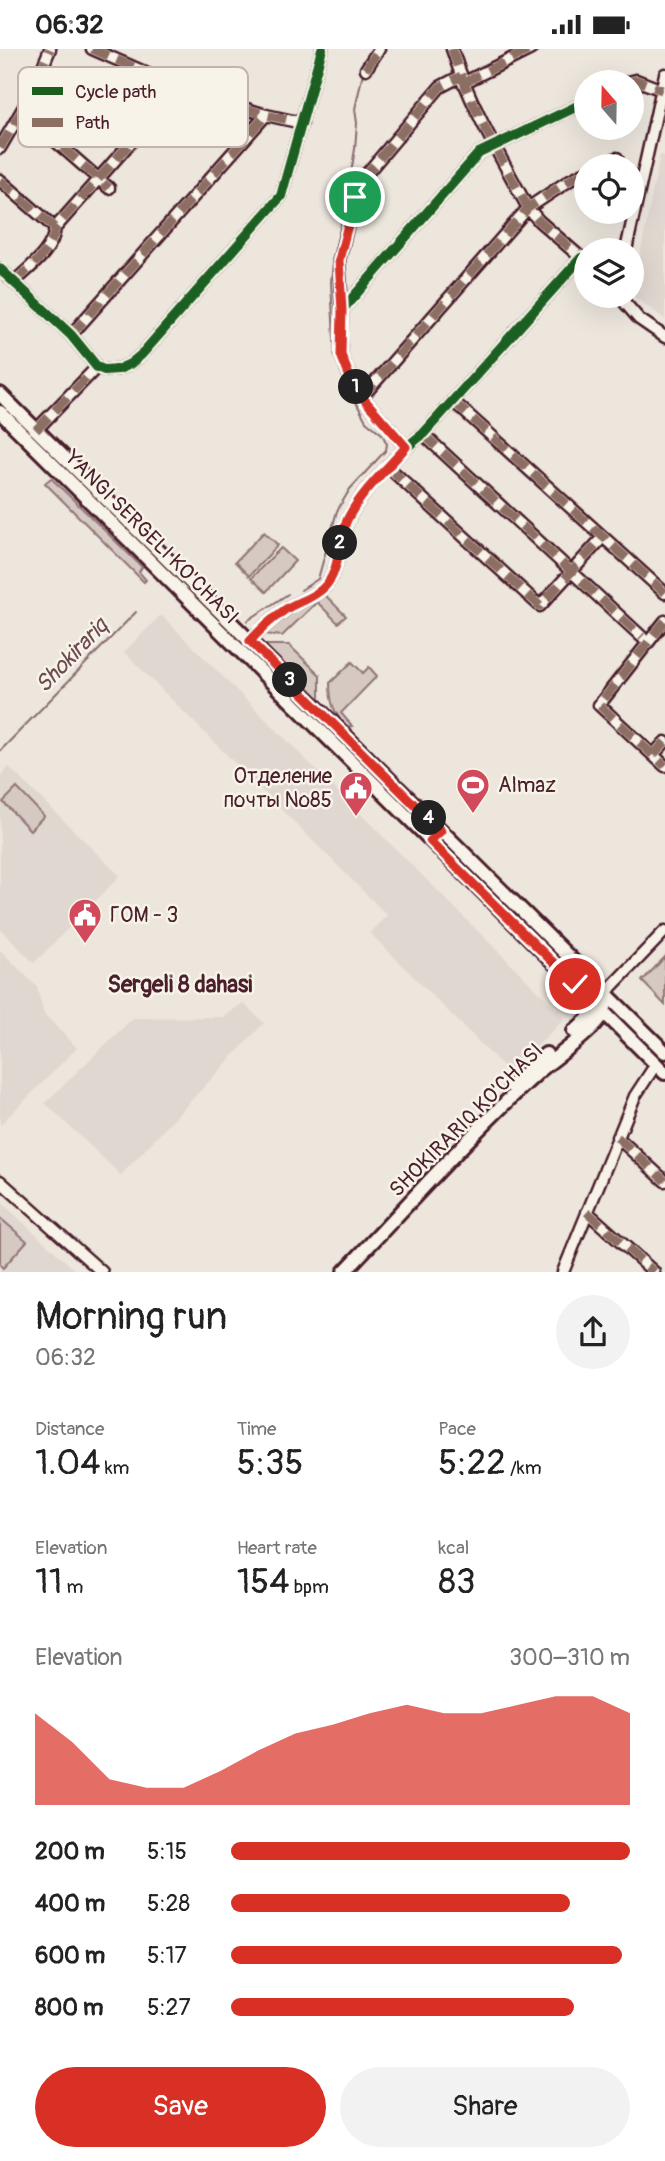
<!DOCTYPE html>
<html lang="en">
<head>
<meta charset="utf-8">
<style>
  body { margin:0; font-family:Pangolin,sans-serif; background:#f2f2f2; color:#222; height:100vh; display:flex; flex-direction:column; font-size:26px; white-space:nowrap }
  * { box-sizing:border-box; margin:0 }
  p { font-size:23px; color:#767676 }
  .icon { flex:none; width:38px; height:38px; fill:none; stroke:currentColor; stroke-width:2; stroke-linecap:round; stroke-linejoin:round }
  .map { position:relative; height:1223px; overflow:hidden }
  .details { display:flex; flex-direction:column; background:#fff; flex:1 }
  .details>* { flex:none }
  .needle { width:46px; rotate:340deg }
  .fabs { position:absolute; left:574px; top:21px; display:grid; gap:14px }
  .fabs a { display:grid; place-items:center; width:70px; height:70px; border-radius:50%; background:#fff; box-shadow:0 7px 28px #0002; font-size:35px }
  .pin { position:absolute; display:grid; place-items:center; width:60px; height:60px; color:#fff; margin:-30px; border:4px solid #fff; border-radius:50%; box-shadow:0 2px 7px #0007 }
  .km { position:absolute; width:35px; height:35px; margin:-18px; border-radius:50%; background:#222; color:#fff; font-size:19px; line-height:35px; text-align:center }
  .round { display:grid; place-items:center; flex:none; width:74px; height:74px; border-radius:37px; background:#f2f2f2 }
  .head { display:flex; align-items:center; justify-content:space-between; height:119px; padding:0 35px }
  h1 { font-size:38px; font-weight:600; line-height:52px }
  .figures { display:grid; grid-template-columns:repeat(3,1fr); gap:10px; height:119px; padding:7px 35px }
  .figures div { display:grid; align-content:center }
  .figures b { font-size:35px; font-weight:600 }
  .figures small { font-size:19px; font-weight:400 }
  .figures p { font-size:19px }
  .chart { height:196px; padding:14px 35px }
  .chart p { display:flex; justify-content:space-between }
  .chart svg { width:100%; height:126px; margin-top:7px; fill:#d93025; opacity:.7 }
  .cta { display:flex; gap:14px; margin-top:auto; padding:14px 35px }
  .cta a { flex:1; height:80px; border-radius:42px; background:#d93025; color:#fff; font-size:28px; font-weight:600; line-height:80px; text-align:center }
  .cta a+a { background:#f2f2f2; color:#222 }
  ul { padding:0 35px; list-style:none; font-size:23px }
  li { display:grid; grid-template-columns:112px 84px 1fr; align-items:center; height:52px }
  li i { height:18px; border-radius:9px; background:#d93025 }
  .status { display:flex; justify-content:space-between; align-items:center; height:49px; padding:0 35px; background:#fff; direction:ltr }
  .status svg { height:19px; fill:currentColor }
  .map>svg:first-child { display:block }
</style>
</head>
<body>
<div class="status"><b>06:32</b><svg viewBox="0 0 49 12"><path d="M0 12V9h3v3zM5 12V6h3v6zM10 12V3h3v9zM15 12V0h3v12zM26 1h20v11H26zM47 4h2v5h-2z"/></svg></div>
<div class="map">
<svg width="665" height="1223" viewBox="0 0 665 1223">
  <rect width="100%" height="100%" fill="#ece6dd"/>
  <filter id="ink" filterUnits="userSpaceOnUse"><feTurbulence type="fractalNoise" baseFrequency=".0143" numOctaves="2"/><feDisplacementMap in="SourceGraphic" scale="14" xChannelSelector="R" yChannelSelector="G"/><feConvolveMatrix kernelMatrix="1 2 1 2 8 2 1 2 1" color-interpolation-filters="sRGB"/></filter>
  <g filter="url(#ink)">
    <!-- built -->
    <path fill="#e0d7d0" d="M 660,106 L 665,107 L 665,270 L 632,246 Z
      M 161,566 L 565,969 L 510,1024 L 370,884 L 387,866 L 124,603 Z
      M 9,718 L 120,827 L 34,914 L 0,880 L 0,727 Z
      M 0,901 L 37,938 L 44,965 L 77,999 L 0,1076 Z
      M 243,954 L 264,974 L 121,1126 L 45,1054 L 133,969 L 223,968 Z
      M 0,1152 L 77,1223 L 0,1223 Z"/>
    <!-- green -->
    <path fill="#d5c9c2" stroke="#907476" stroke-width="2" d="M 51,429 L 142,518 L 139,523 L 146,531 L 144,533 L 45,434 Z
      M 264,483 L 278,496 L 249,527 L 235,513 Z
      M 281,499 L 295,512 L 266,543 L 251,529 Z
      M 325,546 L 346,567 L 338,574 L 317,553 L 282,587 L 264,585 L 297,560 Z
      M 264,596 L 289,596 L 320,626 L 320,652 Z
      M 352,613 L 363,624 L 369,618 L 377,627 L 341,664 L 352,677 L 347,678 C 333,663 330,654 330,634 Z
      M 17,739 L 44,767 L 30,781 L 3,753 Z
      M 665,908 L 665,956 L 642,932 Z
      M 0,1169 L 27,1192 L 3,1219 L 0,1216 Z"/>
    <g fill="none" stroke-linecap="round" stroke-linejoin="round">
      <!-- stream -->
      <path stroke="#896c6f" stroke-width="2" d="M 368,9 L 372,0
        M 341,184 L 355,100 L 357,74 L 355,60 L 363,24
        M 301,541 L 318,530 L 337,462 L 350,440 L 386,401 L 387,395 L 382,385 L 366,372 L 345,333 L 335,308 L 331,233 L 334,207 L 339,193
        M 247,572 L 288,545
        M 0,702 L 136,563"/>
      <defs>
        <path id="minor" d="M 92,0 L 186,41 L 266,66 L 302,74
          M 452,0 C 470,57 500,107 528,159 L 539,172 L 586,213
          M 366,20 L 379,0
          M 628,33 L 636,31 L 662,41
          M 463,34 L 531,0
          M 22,63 L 109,139
          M 0,99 L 32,44 L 50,0
          M 599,117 L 617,109
          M 0,131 L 55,179
          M 626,201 L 665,25
          M 0,220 L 71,286 L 97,318 L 104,321 L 119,320 L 130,315 L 141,306 L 281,147 L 322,0
          M 14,233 C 30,218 53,202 55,179 L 162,58
          M 619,247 L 639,270 L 665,288
          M 342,261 L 339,211 L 358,135 L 440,38 L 461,27
          M 71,286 L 266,66
          M 362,348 L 528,159 L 570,131 L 586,123
          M 453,352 L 665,544
          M 36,381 L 97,318
          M 423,385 L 642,588
          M 406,398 L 362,348 L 345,316 L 341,306 L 342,261 L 479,104 L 586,53
          M 388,418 L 540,557 L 603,488
          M 665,572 L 599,656 L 665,717
          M 250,592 C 261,580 273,569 286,560 C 299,552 318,547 327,535 C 339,518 340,493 347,474 C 357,446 400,402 423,385 L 581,209
          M 653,706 L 665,693
          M 597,957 L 612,937 L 665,882
          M 617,1088 L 665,1132
          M 0,1132 L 102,1223
          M 587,1163 L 654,1223
          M 563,1223 L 635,1047 L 656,1015"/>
        <path id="major" d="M 0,345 L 665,1003
          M 0,363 L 665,1024
          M 574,982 L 587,971 L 597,957
          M 511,1037 L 546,1005
          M 344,1223 C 408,1156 469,1086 537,1024 C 552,1010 603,977 605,959"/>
      </defs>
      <!-- minor casing -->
      <use href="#minor" stroke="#4a1f2b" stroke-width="15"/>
      <!-- major casing -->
      <use href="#major" stroke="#4a1f2b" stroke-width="18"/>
      <!-- minor -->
      <use href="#minor" stroke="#f7f3e8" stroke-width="10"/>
      <!-- major -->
      <use href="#major" stroke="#f7f3e8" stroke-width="12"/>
      <!-- quiet -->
      <path stroke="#8d6e63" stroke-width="9" stroke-dasharray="18 9" stroke-linecap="butt" d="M 92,0 L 186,41 L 266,66 L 302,74
        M 452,0 C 470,57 500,107 528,159 L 539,172 L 586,213
        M 366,20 L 379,0
        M 628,33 L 636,31 L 662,41
        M 463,34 L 531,0
        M 22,63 L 109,139
        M 0,99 L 32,44 L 50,0
        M 599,117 L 617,109
        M 0,131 L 55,179
        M 14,233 C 30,218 53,202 55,179 L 162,58
        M 342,261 L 339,211 L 358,135 L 440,38 L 461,27
        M 71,286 L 266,66
        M 362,348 L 528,159 L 570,131 L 586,123
        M 453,352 L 665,544
        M 36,381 L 97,318
        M 423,385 L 642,588
        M 388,418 L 540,557 L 603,488
        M 665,572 L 599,656 L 665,717
        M 653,706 L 665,693
        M 617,1088 L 665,1132
        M 587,1163 L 654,1223"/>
      <defs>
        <path id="cycleway" d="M 0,220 L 71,286 L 97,318 L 104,321 L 119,320 L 130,315 L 141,306 L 281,147 L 322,0
          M 406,398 L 362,348 L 345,316 L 341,306 L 342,261 L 479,104 L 586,53
          M 250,592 C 261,580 273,569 286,560 C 299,552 318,547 327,535 C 339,518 340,493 347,474 C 357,446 400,402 423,385 L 581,209"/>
      </defs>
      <!-- cycleway casing -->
      <use href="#cycleway" stroke="#f7f3e8" stroke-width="15"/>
      <!-- cycleway -->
      <use href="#cycleway" stroke="#1b5e20" stroke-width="10"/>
    </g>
  </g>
  <g fill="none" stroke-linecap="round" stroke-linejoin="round" filter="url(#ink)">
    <defs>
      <path id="route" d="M 355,148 L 339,211 L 342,261 L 341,306 L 349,326 L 362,348 L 406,398 C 387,420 362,442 348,469 C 338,489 341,517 327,535 C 318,547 299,552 286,560 C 273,569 261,580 250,592 L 441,782 L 430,792 L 575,935"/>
    </defs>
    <!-- route casing -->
    <use href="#route" stroke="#fff" stroke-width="14"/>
    <!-- route -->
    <use href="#route" stroke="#d93025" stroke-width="9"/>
  </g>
  <!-- icons -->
  <defs>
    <symbol id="stadium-pin" viewBox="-11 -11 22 30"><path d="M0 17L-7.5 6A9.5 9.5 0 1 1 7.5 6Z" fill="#d1495b" stroke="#f7f3e8"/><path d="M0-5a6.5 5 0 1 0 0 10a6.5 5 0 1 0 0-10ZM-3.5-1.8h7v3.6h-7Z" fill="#fff"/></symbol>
    <symbol id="civic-pin" viewBox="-11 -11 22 30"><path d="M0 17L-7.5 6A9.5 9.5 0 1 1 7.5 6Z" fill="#d1495b" stroke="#f7f3e8"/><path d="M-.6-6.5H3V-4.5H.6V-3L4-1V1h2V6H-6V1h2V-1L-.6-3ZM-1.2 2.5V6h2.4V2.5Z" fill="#fff"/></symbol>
  </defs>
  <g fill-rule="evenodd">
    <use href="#stadium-pin" x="454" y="717" width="38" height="52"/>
    <use href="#civic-pin" x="337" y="720" width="38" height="52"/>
    <use href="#civic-pin" x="66" y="847" width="38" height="52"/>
  </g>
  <g text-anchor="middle" stroke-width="5" stroke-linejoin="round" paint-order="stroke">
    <!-- street labels -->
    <g font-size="21" fill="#4a1f2b" stroke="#f7f3e8">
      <text transform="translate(152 488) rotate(45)" y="7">YANGI SERGELI KO'CHASI</text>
      <text transform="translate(466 1071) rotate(-45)" y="7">SHOKIRARIQ KO'CHASI</text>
    </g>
    <!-- poi labels -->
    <g font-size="21" fill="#4a1f2b" stroke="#f7f3e8" text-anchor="start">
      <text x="332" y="734" text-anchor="end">Отделение<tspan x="332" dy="24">почты №85</tspan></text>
      <text x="498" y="743">Almaz</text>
      <text x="110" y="873">ГОМ - 3</text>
    </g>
    <!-- water labels -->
    <g font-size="23" font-style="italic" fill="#6f4c53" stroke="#f7f3e8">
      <text transform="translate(71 606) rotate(-46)" y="8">Shokirariq</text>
    </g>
    <!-- neighbourhood labels -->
    <g font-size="23" font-weight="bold" fill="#4a1f2b" stroke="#f7f3e8">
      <text x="180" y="943">Sergeli 8 dahasi</text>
    </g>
  </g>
  <!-- legend -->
  <rect x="18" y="18" width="230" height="80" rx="10" fill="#f7f3e8" stroke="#c3b3af" stroke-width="2"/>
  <rect x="32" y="38" width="31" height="8" fill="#1b5e20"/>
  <rect x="32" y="69" width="31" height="9" fill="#8d6e63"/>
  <g font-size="19" fill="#4a1f2b">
    <text x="75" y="49">Cycle path</text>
    <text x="75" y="80">Path</text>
  </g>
</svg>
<div class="fabs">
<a><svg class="needle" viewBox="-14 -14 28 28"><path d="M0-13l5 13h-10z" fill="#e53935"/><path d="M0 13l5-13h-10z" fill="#767676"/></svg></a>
<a><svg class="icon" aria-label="locate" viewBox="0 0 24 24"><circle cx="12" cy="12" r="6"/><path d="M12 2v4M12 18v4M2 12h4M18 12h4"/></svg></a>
<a><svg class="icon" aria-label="layers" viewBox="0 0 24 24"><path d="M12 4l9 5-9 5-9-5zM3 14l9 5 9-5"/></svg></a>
</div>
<div class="pin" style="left:355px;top:148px;background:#1e9e55"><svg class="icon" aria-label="arrive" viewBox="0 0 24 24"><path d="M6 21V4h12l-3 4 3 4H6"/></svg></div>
<div class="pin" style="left:575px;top:935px;background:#d93025"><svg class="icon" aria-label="check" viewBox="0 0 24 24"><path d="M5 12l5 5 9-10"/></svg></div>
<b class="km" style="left:356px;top:338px">1</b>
<b class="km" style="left:340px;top:494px">2</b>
<b class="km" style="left:290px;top:631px">3</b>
<b class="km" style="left:429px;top:769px">4</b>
</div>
<section class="details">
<div class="head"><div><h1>Morning run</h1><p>06:32</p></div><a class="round"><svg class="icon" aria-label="share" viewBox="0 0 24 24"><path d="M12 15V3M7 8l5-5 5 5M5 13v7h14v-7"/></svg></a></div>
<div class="figures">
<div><p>Distance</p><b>1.04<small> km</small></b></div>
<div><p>Time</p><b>5:35</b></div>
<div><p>Pace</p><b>5:22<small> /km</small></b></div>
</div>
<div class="figures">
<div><p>Elevation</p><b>11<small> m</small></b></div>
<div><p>Heart rate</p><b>154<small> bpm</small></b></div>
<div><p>kcal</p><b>83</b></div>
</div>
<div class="chart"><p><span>Elevation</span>300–310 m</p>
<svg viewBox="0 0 160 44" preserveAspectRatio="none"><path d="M0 44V12L10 22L20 35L30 38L40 38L50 32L60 25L70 19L80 16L90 12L100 9L110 12L120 12L130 9L140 6L150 6L160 12V44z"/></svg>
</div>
<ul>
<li><b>200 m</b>5:15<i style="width:100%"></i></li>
<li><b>400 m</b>5:28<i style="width:85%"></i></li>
<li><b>600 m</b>5:17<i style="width:98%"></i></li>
<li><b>800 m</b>5:27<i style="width:86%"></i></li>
</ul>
<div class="cta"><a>Save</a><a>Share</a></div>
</section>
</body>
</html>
